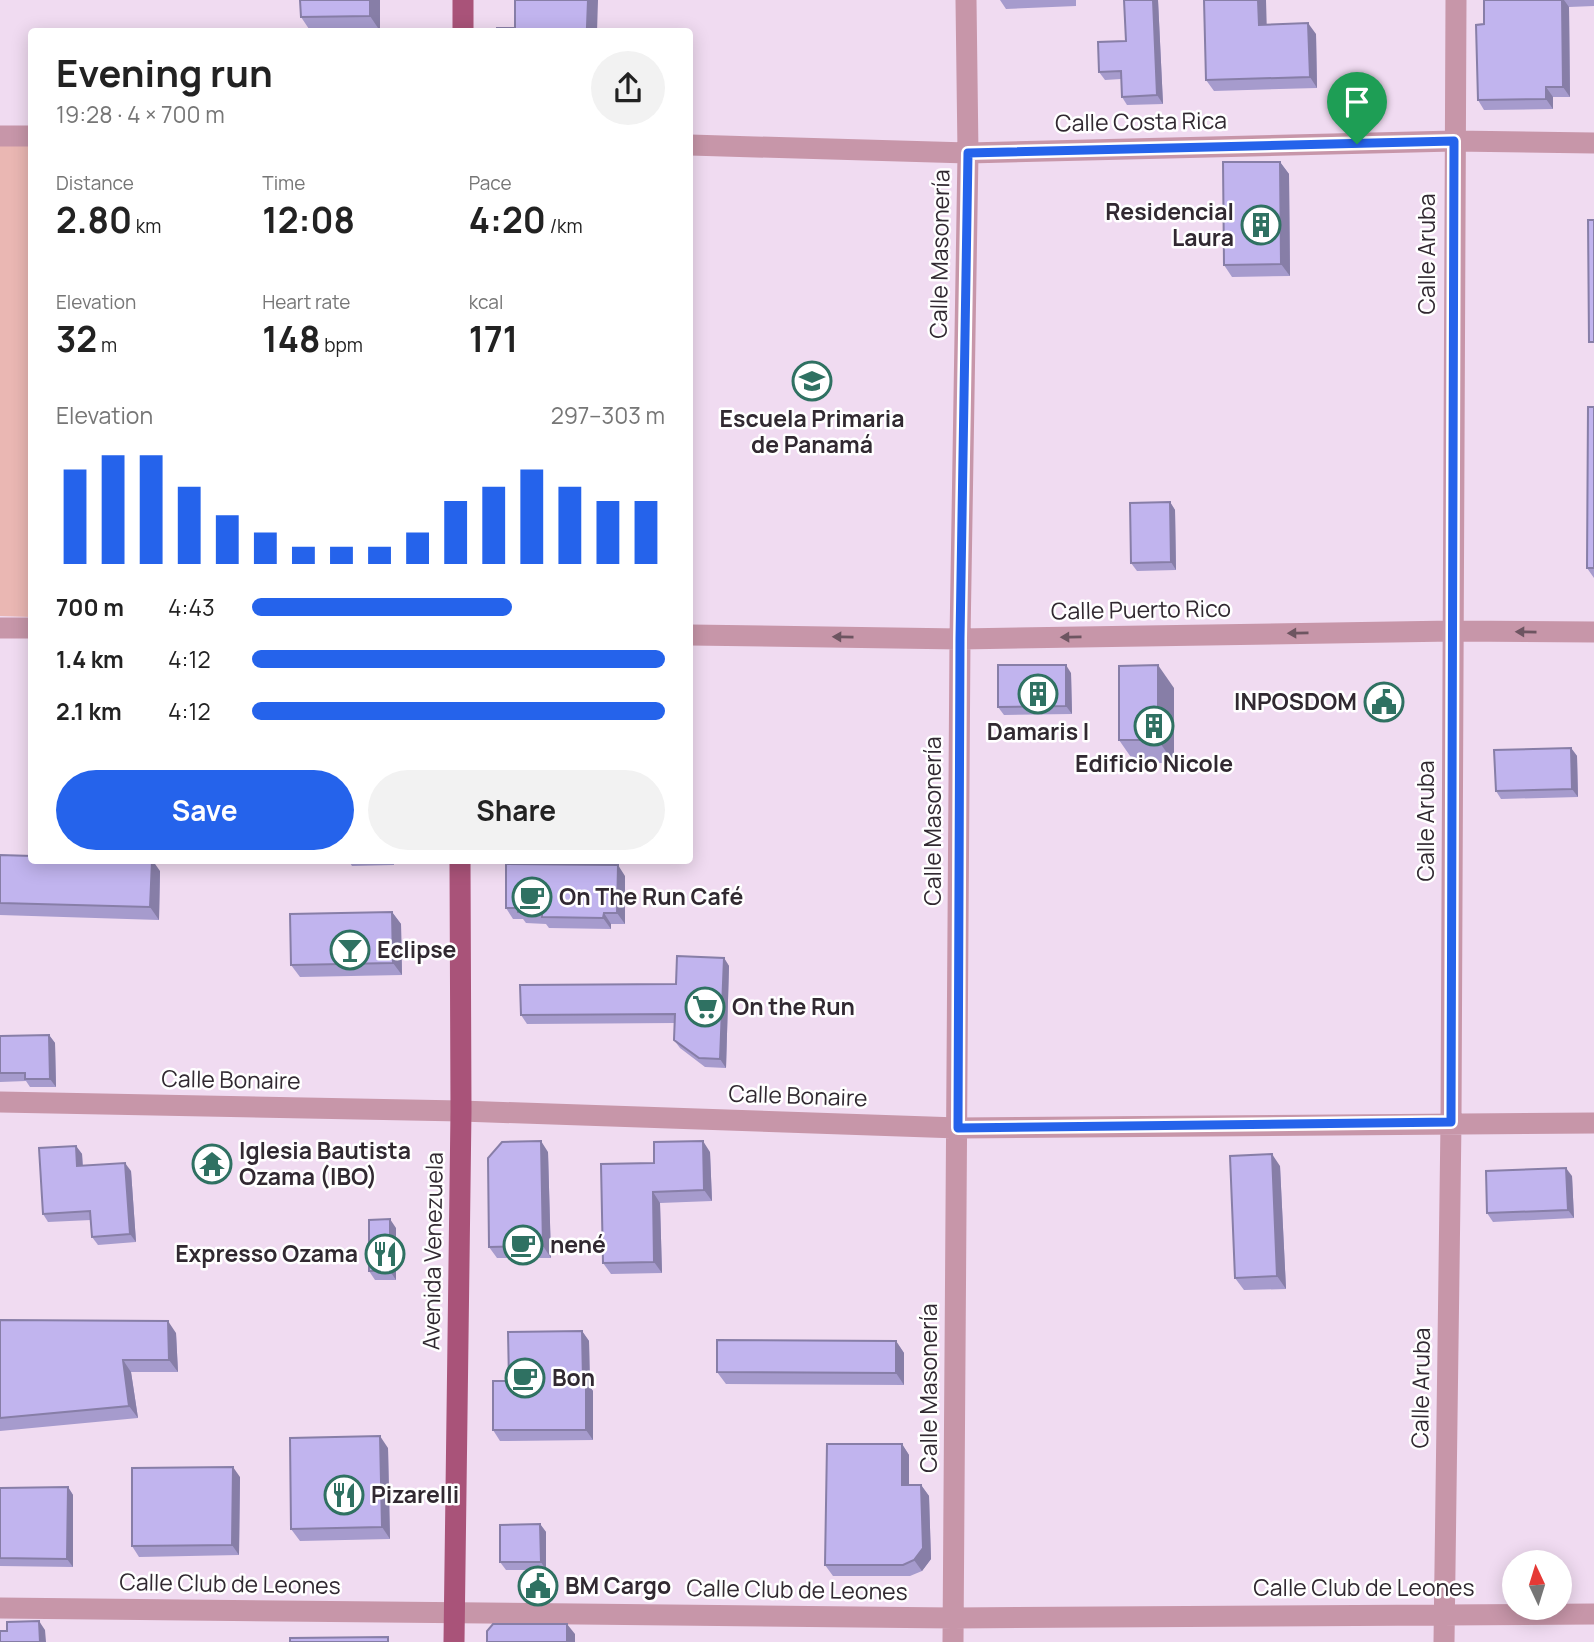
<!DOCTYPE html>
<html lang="en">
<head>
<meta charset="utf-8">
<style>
  body { margin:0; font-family:Manrope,sans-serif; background:#f2f2f2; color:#222; height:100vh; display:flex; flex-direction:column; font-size:26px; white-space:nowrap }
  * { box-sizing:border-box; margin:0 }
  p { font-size:23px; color:#767676 }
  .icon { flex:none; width:38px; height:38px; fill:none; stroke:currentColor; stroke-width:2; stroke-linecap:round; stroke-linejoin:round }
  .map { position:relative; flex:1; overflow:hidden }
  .details { position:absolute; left:28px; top:28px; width:665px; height:836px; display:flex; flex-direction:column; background:#fff; border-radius:7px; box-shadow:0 4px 18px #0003 }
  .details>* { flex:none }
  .needle { width:46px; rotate:356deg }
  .fabs { position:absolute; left:1502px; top:1550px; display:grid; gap:14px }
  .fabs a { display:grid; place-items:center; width:70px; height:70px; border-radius:50%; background:#fff; box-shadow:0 4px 18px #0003; font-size:35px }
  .pin { position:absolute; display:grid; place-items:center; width:60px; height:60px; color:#fff; margin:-72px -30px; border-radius:50% 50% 50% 0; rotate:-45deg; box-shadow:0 0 7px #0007 }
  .pin .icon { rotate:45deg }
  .round { display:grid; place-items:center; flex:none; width:74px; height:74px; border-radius:37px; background:#f2f2f2 }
  .head { display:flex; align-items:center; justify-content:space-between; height:119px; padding:0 28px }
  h1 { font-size:38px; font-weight:700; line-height:52px }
  .metrics { display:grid; grid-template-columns:repeat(3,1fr); gap:10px; height:119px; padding:7px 28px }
  .metrics div { display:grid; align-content:center }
  .metrics b { font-size:35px; font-weight:700 }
  .metrics small { font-size:19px; font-weight:400 }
  .metrics p { font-size:19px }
  .chart { height:196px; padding:14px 28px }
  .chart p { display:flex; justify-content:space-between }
  .chart svg { width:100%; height:126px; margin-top:7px; stroke:#2563eb; stroke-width:6 }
  .primary-button { display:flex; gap:14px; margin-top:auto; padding:14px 28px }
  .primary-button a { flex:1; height:80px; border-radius:42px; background:#2563eb; color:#fff; font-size:28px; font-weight:700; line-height:80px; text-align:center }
  .primary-button a+a { background:#f2f2f2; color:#222 }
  ul { padding:0 28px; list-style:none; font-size:23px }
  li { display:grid; grid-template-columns:112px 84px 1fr; align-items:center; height:52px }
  li i { height:18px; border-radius:9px; background:#2563eb }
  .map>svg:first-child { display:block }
</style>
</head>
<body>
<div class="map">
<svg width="1594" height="1642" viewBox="0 0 1594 1642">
  <rect width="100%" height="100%" fill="#f0dbf1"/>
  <!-- green -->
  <path fill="#eab7b3" d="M 0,145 L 31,146 L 31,617 L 0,616 Z"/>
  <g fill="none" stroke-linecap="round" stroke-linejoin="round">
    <!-- minor -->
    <path stroke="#c796a9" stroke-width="21" d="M 0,136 L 32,136
      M 690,145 L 968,153 L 1454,141 L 1594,143
      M 0,628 L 32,628
      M 690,635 L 960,639 L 1453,631 L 1594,632
      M 0,1102 L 461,1111 L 958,1128 L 1594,1123
      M 0,1608 L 953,1618 L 1594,1614
      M 953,1642 L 960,639 L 968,153 L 966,0
      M 1444,1642 L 1451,1122 L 1456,0"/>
    <!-- major -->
    <path stroke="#a95379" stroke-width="21" d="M 463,32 L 463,0
      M 454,1642 L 461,1111 L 460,861"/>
  </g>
  <!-- wall -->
  <path fill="#a69bcd" d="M 380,0 L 380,31 L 311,32 L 301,17 Z
    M 1000,0 L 1076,0 L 1076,6 L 1006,9 Z
    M 1124,0 L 1158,0 L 1163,104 L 1127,105 L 1122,97 L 1121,79 L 1105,80 L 1099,72 L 1126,41 Z
    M 1204,0 L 1266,0 L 1266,24 L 1316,34 L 1317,88 L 1214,91 L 1206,80 Z
    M 1484,0 L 1594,0 L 1594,6 L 1569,7 L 1570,97 L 1553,97 L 1553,109 L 1484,110 L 1478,100 L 1484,24 Z
    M 1280,162 L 1289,174 L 1290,276 L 1232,277 L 1224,265 Z
    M 1594,407 L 1594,578 L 1587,568 Z
    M 1170,502 L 1175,510 L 1176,570 L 1137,571 L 1131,563 Z
    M 1071,673 L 1072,714 L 1004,715 L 998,707 Z
    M 1174,688 L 1174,763 L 1135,763 L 1119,740 Z
    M 1571,748 L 1577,756 L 1578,797 L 1501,799 L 1496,791 Z
    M 0,855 L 160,871 L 159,920 L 0,915 Z
    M 349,861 L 394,861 L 394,865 L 352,866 Z
    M 625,876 L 625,924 L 611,924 L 611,929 L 549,928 L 546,924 L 526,923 L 523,919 L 513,919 L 506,908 Z
    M 392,912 L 401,924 L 402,975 L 300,977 L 291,965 Z
    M 724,958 L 729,966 L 726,1068 L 705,1067 L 680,1048 L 674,1040 L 675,1023 L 527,1024 L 521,1015 L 676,984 Z
    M 49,1035 L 55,1043 L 56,1087 L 30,1087 L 26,1081 L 0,1082 L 0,1036 Z
    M 76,1146 L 82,1154 L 83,1166 L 131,1171 L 136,1242 L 98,1245 L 92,1237 L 91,1220 L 48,1222 L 43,1214 Z
    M 548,1152 L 551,1258 L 497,1258 L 489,1247 Z
    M 710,1152 L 712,1201 L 660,1203 L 662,1273 L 611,1274 L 603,1263 L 654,1163 Z
    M 1280,1166 L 1286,1289 L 1244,1290 L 1235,1278 Z
    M 1572,1176 L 1574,1218 L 1493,1222 L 1487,1213 Z
    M 396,1228 L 396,1280 L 375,1280 L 369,1271 Z
    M 0,1320 L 176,1333 L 178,1372 L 131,1372 L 138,1418 L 0,1431 Z
    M 582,1331 L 589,1341 L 590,1387 L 593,1391 L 593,1440 L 500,1441 L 493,1430 L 509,1381 Z
    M 896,1341 L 904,1353 L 904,1385 L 726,1384 L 717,1372 Z
    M 902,1444 L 909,1455 L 909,1485 L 921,1485 L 929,1496 L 931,1559 L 922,1571 L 910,1576 L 833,1576 L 825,1565 Z
    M 388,1448 L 390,1539 L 300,1541 L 291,1529 Z
    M 240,1477 L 239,1555 L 139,1557 L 132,1546 Z
    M 68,1487 L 73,1495 L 73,1567 L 0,1566 L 0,1488 Z
    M 540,1524 L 546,1532 L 546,1570 L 506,1570 L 500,1562 Z"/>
  <!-- shaded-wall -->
  <path fill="#877ea7" d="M 370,0 L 380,0 L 380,31 L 370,16 Z
    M 588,0 L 598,0 L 597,32 L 590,32 L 587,27 Z
    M 1153,0 L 1158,0 L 1163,104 L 1157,95 Z
    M 1258,0 L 1266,0 L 1267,35 L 1259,25 Z
    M 1562,0 L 1564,0 L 1569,7 L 1570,97 L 1563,87 Z
    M 1308,23 L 1316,34 L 1317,88 L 1310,77 Z
    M 1546,87 L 1553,97 L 1553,109 L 1546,99 Z
    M 1280,162 L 1289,174 L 1290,276 L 1281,264 Z
    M 1170,502 L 1175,510 L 1176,570 L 1171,562 Z
    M 1066,665 L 1071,673 L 1072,714 L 1066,706 Z
    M 1158,665 L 1174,688 L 1174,763 L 1158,740 Z
    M 1571,748 L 1577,756 L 1578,797 L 1572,789 Z
    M 152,861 L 153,861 L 160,871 L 159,920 L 150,907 Z
    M 618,865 L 625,876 L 625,924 L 617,913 Z
    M 392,912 L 401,924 L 402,975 L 393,963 Z
    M 604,913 L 611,924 L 611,929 L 603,918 Z
    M 724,958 L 729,966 L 726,1068 L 720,1059 Z
    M 49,1035 L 55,1043 L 56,1087 L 50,1079 Z
    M 541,1141 L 548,1152 L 551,1258 L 543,1246 Z
    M 703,1141 L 710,1152 L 712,1201 L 704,1190 Z
    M 76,1146 L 82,1154 L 83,1174 L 77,1166 Z
    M 1272,1154 L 1280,1166 L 1286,1289 L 1277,1276 Z
    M 125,1163 L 131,1171 L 136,1242 L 130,1234 Z
    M 1566,1168 L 1572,1176 L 1574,1218 L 1568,1210 Z
    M 653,1192 L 660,1203 L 662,1273 L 654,1262 Z
    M 390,1219 L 396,1228 L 396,1280 L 390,1271 Z
    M 168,1321 L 176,1333 L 178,1372 L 169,1360 Z
    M 582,1331 L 589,1341 L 590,1387 L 593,1391 L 593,1440 L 586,1430 L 583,1380 Z
    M 896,1341 L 904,1353 L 904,1385 L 896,1373 Z
    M 123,1360 L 131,1372 L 138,1418 L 129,1406 Z
    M 380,1436 L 388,1448 L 390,1539 L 382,1527 Z
    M 902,1444 L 909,1455 L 909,1496 L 902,1485 Z
    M 233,1467 L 240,1477 L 239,1555 L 232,1545 Z
    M 921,1485 L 929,1496 L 931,1559 L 922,1571 L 914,1560 Z
    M 68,1487 L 73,1495 L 73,1567 L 67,1559 Z
    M 540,1524 L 546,1532 L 546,1570 L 541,1562 Z
    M 39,1621 L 45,1630 L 46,1642 L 40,1642 Z
    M 567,1624 L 575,1634 L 575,1642 L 567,1642 Z"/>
  <!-- building -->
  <path fill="#c1b4ee" stroke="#877ea7" stroke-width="2" d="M 300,0 L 370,0 L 370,16 L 301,17 Z
    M 515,0 L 588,0 L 587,27 L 591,27 L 591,32 L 497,32 L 497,28 L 515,28 Z
    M 1124,0 L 1153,0 L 1157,95 L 1122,97 L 1121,71 L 1099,72 L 1098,42 L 1126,41 Z
    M 1204,0 L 1258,0 L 1259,25 L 1308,23 L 1310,77 L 1206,80 Z
    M 1484,0 L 1562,0 L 1563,87 L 1546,87 L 1546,99 L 1478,100 L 1476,25 L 1484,24 Z
    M 1223,162 L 1280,162 L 1281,264 L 1224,265 Z
    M 1588,220 L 1594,220 L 1594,342 L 1589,342 Z
    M 1588,407 L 1594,407 L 1594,568 L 1587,568 Z
    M 1170,502 L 1171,562 L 1131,563 L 1130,503 Z
    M 998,665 L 1066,665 L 1066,706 L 998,707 Z
    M 1158,665 L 1158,740 L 1119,740 L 1119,666 Z
    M 1571,748 L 1572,789 L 1496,791 L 1494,750 Z
    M 0,855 L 32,856 L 32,861 L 152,861 L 150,907 L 0,903 Z
    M 506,864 L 618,865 L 617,913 L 604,913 L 603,918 L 542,917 L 542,913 L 518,912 L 518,908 L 506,908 Z
    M 392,912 L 393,963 L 291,965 L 290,914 Z
    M 677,956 L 724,958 L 720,1059 L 699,1058 L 674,1040 L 675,1014 L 521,1015 L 520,985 L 676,984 Z
    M 49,1035 L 50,1079 L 25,1079 L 25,1073 L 0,1073 L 0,1036 Z
    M 541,1141 L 543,1246 L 489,1247 L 488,1158 L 502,1142 Z
    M 703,1141 L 704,1190 L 653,1192 L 654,1262 L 603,1263 L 601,1164 L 654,1163 L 654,1142 Z
    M 76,1146 L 77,1166 L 125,1163 L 130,1234 L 92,1237 L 90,1211 L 43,1214 L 39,1148 Z
    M 1272,1154 L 1277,1276 L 1235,1278 L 1230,1156 Z
    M 1566,1168 L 1568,1210 L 1487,1213 L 1486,1171 Z
    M 390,1219 L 390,1271 L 369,1271 L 369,1220 Z
    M 0,1320 L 168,1321 L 169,1360 L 123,1360 L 129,1406 L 0,1418 Z
    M 582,1331 L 583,1380 L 586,1380 L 586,1430 L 493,1430 L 493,1381 L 509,1381 L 508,1332 Z
    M 717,1340 L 896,1341 L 896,1373 L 717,1372 Z
    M 380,1436 L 382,1527 L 291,1529 L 290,1438 Z
    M 827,1444 L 902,1444 L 902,1485 L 921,1485 L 923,1548 L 914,1560 L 903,1565 L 825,1565 Z
    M 233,1467 L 232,1545 L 132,1546 L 132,1468 Z
    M 68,1487 L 67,1559 L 0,1558 L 0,1488 Z
    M 540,1524 L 541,1562 L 500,1562 L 500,1525 Z
    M 39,1621 L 40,1642 L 0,1642 L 0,1631 L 7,1631 L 7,1622 Z
    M 493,1624 L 567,1624 L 567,1642 L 487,1642 L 487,1631 Z
    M 388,1637 L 388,1642 L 290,1642 L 290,1638 Z"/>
  <!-- one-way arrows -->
  <defs><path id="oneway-solid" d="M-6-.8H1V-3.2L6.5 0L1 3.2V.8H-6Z" transform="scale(1.75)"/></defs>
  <g fill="#6d5561">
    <use href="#oneway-solid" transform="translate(1526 632) rotate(-179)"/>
    <use href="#oneway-solid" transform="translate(1298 633) rotate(179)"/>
    <use href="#oneway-solid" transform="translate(843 637) rotate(-179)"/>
    <use href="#oneway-solid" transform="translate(1071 637) rotate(179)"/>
  </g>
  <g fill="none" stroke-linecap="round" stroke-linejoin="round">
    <defs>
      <path id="route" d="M 1454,141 L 1451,1122 L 958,1128 L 960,639 L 968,153 Z"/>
    </defs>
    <!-- route casing -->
    <use href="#route" stroke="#fff" stroke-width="14"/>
    <!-- route -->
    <use href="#route" stroke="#2563eb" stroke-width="9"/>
  </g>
  <!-- icons -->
  <defs>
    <symbol id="building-ring" viewBox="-11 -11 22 22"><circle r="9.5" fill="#fff" stroke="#2f7162" stroke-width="1.5"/><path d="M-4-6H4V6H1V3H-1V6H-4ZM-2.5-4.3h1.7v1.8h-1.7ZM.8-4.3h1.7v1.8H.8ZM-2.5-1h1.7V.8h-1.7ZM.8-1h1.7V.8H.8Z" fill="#2f7162"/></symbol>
    <symbol id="school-ring" viewBox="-11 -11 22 22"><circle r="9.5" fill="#fff" stroke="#2f7162" stroke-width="1.5"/><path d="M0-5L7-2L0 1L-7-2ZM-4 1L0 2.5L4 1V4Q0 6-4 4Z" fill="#2f7162"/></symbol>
    <symbol id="civic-ring" viewBox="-11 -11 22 22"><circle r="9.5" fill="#fff" stroke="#2f7162" stroke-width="1.5"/><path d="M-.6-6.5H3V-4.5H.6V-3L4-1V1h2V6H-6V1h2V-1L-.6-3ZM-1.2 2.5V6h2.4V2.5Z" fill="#2f7162"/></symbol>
    <symbol id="cafe-ring" viewBox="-11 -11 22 22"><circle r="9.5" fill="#fff" stroke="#2f7162" stroke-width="1.5"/><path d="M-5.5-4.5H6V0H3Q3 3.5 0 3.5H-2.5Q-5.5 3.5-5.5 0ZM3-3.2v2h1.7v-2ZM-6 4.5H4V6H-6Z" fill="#2f7162"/></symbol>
    <symbol id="bar-ring" viewBox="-11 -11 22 22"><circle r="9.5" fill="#fff" stroke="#2f7162" stroke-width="1.5"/><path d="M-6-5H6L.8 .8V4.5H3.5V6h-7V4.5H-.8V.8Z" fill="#2f7162"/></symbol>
    <symbol id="supermarket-ring" viewBox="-11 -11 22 22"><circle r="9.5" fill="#fff" stroke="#2f7162" stroke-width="1.5"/><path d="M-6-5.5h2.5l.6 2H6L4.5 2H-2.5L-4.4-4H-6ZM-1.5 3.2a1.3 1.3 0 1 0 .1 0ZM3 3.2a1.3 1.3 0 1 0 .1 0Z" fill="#2f7162"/></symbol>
    <symbol id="temple-ring" viewBox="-11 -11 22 22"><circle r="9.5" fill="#fff" stroke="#2f7162" stroke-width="1.5"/><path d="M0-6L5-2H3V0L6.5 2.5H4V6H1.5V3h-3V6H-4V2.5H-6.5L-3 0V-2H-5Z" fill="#2f7162"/></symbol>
    <symbol id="restaurant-ring" viewBox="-11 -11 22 22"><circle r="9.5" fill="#fff" stroke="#2f7162" stroke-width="1.5"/><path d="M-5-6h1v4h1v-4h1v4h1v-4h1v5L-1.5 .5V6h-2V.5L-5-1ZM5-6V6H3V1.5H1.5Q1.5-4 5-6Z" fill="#2f7162"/></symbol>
  </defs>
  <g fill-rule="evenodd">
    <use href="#building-ring" x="1239" y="203" width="44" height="44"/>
    <use href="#school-ring" x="790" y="359" width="44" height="44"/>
    <use href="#building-ring" x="1016" y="672" width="44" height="44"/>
    <use href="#civic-ring" x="1362" y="680" width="44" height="44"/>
    <use href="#building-ring" x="1132" y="704" width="44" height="44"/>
    <use href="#cafe-ring" x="510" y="875" width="44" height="44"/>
    <use href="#bar-ring" x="328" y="928" width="44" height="44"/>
    <use href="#supermarket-ring" x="683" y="985" width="44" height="44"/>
    <use href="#temple-ring" x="190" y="1142" width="44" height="44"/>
    <use href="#cafe-ring" x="501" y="1223" width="44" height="44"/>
    <use href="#restaurant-ring" x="363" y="1232" width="44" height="44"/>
    <use href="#cafe-ring" x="503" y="1356" width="44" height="44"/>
    <use href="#restaurant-ring" x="322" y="1473" width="44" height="44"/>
    <use href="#civic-ring" x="516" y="1564" width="44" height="44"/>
  </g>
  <g text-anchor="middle" stroke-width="5" stroke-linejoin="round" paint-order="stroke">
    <!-- street labels -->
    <g font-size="23" fill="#312931" stroke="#fff">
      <text transform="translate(1141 122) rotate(-1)" y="8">Calle Costa Rica</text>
      <text transform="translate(940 254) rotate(-89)" y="8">Calle Masonería</text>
      <text transform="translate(1427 254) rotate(-90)" y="8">Calle Aruba</text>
      <text transform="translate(1141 610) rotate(-1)" y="8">Calle Puerto Rico</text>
      <text transform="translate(933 821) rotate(-90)" y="8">Calle Masonería</text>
      <text transform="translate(1426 821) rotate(-90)" y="8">Calle Aruba</text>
      <text transform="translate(231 1080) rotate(1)" y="8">Calle Bonaire</text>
      <text transform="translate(798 1096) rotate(2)" y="8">Calle Bonaire</text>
      <text transform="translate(433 1251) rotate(-89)" y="8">Avenida Venezuela</text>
      <text transform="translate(929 1388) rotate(-90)" y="8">Calle Masonería</text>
      <text transform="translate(1421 1388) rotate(-89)" y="8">Calle Aruba</text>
      <text transform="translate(230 1584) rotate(1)" y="8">Calle Club de Leones</text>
      <text x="1364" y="1596">Calle Club de Leones</text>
      <text transform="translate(797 1590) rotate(1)" y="8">Calle Club de Leones</text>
    </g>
    <!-- poi labels -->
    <g font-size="23" font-weight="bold" fill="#312931" stroke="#fff" text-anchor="start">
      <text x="1234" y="220" text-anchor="end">Residencial<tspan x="1234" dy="26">Laura</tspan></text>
      <text x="812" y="427" text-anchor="middle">Escuela Primaria<tspan x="812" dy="26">de Panamá</tspan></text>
      <text x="1357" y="710" text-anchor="end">INPOSDOM</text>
      <text x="1038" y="740" text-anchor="middle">Damaris I</text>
      <text x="1154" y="772" text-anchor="middle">Edificio Nicole</text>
      <text x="559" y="905">On The Run Café</text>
      <text x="377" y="958">Eclipse</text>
      <text x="732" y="1015">On the Run</text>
      <text x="239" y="1159">Iglesia Bautista<tspan x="239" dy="26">Ozama (IBO)</tspan></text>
      <text x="550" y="1253">nené</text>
      <text x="358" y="1262" text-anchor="end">Expresso Ozama</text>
      <text x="552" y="1386">Bon</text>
      <text x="371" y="1503">Pizarelli</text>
      <text x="565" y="1594">BM Cargo</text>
    </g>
  </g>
</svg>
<div class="fabs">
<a><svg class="needle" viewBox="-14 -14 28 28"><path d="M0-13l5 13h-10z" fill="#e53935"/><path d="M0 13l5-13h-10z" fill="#767676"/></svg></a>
</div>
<div class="pin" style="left:1357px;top:144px;background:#1e9e55"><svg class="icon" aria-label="arrive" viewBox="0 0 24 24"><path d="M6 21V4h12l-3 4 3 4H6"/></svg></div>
<section class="details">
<div class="head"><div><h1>Evening run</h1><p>19:28 · 4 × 700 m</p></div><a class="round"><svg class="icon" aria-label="share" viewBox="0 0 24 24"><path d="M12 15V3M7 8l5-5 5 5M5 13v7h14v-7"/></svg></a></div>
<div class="metrics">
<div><p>Distance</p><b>2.80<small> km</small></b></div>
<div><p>Time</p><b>12:08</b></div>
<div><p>Pace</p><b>4:20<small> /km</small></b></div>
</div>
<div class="metrics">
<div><p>Elevation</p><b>32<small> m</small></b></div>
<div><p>Heart rate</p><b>148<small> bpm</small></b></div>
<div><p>kcal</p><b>171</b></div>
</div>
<div class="chart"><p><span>Elevation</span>297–303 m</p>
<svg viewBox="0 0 160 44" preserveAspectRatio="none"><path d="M5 44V11M15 44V6M25 44V6M35 44V17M45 44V27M55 44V33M65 44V38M75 44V38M85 44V38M95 44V33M105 44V22M115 44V17M125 44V11M135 44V17M145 44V22M155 44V22"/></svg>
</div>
<ul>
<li><b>700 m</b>4:43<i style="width:63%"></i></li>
<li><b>1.4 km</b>4:12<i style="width:100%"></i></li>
<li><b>2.1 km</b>4:12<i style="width:100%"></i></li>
</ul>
<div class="primary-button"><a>Save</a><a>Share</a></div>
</section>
</div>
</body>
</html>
